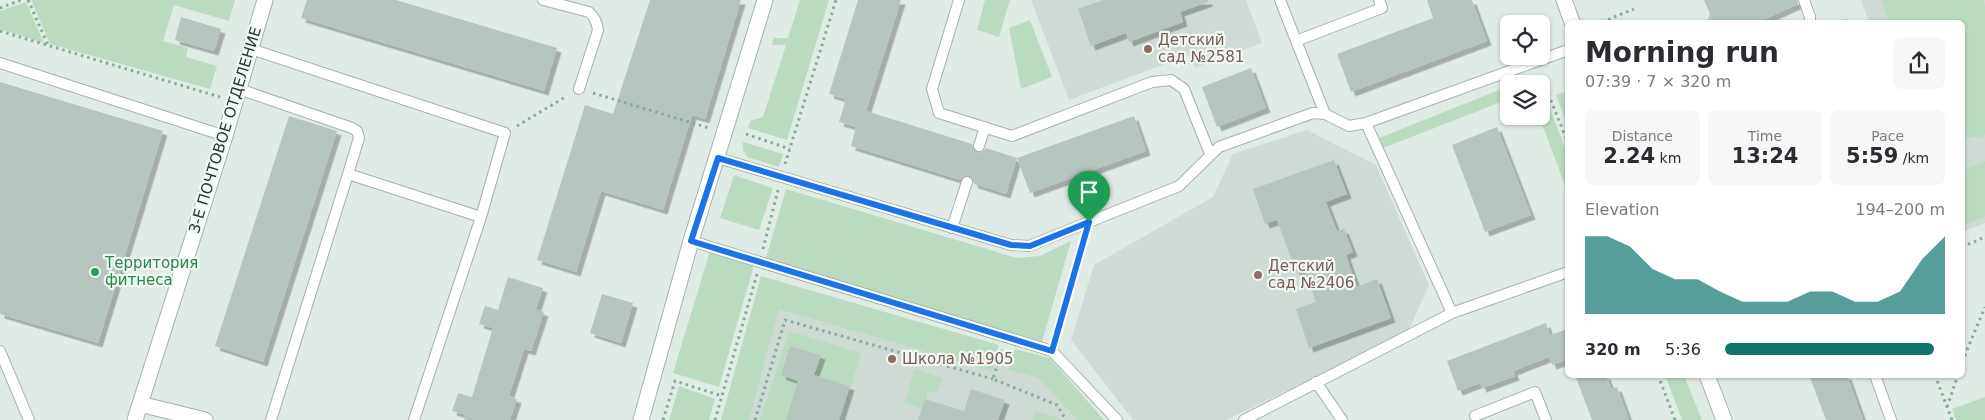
<!DOCTYPE html>
<html lang="en">
<head>
<meta charset="utf-8">
<style>
  body { margin:0; font-family:"DejaVu Sans",sans-serif; background:#f7f7f7; color:#2b2b33; height:100vh; display:flex; flex-direction:column; font-size:19px; white-space:nowrap }
  * { box-sizing:border-box; margin:0 }
  p { font-size:16px; color:#7c7c81 }
  .icon { flex:none; width:28px; height:28px; fill:none; stroke:currentColor; stroke-width:2; stroke-linecap:round; stroke-linejoin:round }
  .map { position:relative; flex:1; overflow:hidden }
  .details { position:absolute; left:1565px; top:20px; width:400px; height:358px; display:flex; flex-direction:column; background:#fff; border-radius:8px; box-shadow:0 1px 4px #0004 }
  .details>* { flex:none }
  .controls { position:absolute; left:1500px; top:15px; display:grid; gap:10px }
  .controls a { display:grid; place-items:center; width:50px; height:50px; border-radius:8px; background:#fff; box-shadow:0 1px 4px #0004; font-size:25px }
  .pin { position:absolute; display:grid; place-items:center; width:42px; height:42px; color:#fff; margin:-51px -21px; border-radius:50% 50% 50% 0; rotate:-45deg; box-shadow:0 0 5px #0007 }
  .pin .icon { rotate:45deg }
  .round { display:grid; place-items:center; flex:none; width:52px; height:52px; border-radius:8px; background:#f7f7f7 }
  .head { display:flex; align-items:center; justify-content:space-between; height:85px; padding:0 20px }
  h1 { font-size:28px; font-weight:600; line-height:38px }
  .stats { display:grid; grid-template-columns:repeat(3,1fr); gap:8px; height:85px; padding:5px 20px }
  .stats div { display:grid; align-content:center; border-radius:8px; background:#f7f7f7; text-align:center }
  .stats b { font-size:21px; font-weight:600 }
  .stats small { font-size:14px; font-weight:400 }
  .stats p { font-size:14px }
  .chart { height:140px; padding:10px 20px }
  .chart p { display:flex; justify-content:space-between }
  .chart svg { width:100%; height:90px; margin-top:5px; fill:#0f766e; opacity:.7 }
  ul { padding:0 20px; list-style:none; font-size:16px }
  li { display:grid; grid-template-columns:80px 60px 1fr; align-items:center; height:38px }
  li i { height:12px; border-radius:6px; background:#0f766e }
  .map>svg:first-child { display:block }
</style>
</head>
<body>
<div class="map">
<svg width="1985" height="420" viewBox="0 0 1985 420">
  <defs>
    <filter id="shadow"><feDropShadow dx="4.5" dy="4.5" stdDeviation="0" flood-color="#0004"/></filter>
  </defs>
  <rect width="100%" height="100%" fill="#e1ebe5"/>
  <!-- built -->
  <path fill="#cfdad4" d="M 1031,0 L 1246,0 L 1262,43 L 1195,68 L 1189,55 L 1069,100 Z
    M 1861,0 L 1985,0 L 1985,223 L 1963,232 L 1962,22 L 1869,22 Z
    M 1307,130 L 1376,165 L 1429,285 L 1408,332 L 1226,420 L 1133,420 L 1071,340 L 1094,265 L 1213,197 L 1233,154 Z
    M 782,285 L 1047,366 L 1090,420 L 744,420 Z"/>
  <!-- green -->
  <path fill="#bbdbc0" d="M 31,0 L 235,0 L 229,21 L 174,5 L 163,41 L 188,48 L 186,57 L 217,66 L 210,89 L 50,44 Z
    M 800,0 L 829,0 L 787,140 L 748,128 L 750,121 L 763,117 L 786,45 L 772,45 L 774,38 L 788,38 Z
    M 985,0 L 1010,0 L 999,37 L 977,30 Z
    M 1881,0 L 1983,0 L 1985,6 L 1985,135 L 1981,137 L 1963,138 L 1962,22 L 1889,22 Z
    M 26,2 L 44,43 L 0,29 L 0,11 Z
    M 1030,20 L 1052,77 L 1021,89 L 1009,28 Z
    M 1509,86 L 1509,99 L 1383,148 L 1379,138 Z
    M 1567,91 L 1568,91 L 1567,125 L 1556,95 Z
    M 1545,95 L 1567,153 L 1567,191 L 1539,116 L 1541,116 L 1541,96 Z
    M 743,142 L 783,154 L 779,167 L 747,157 L 743,150 Z
    M 1985,161 L 1985,216 L 1963,226 L 1963,170 Z
    M 734,175 L 773,188 L 759,230 L 720,218 Z
    M 786,189 L 1017,258 L 1040,256 L 1071,241 L 1042,342 L 766,258 Z
    M 710,251 L 754,265 L 719,387 L 673,373 Z
    M 761,276 L 999,345 L 991,371 L 779,309 L 749,420 L 721,420 Z
    M 789,331 L 861,353 L 851,386 L 814,375 L 820,355 L 790,346 L 781,375 L 798,381 L 786,420 L 760,420 Z
    M 1015,349 L 1050,358 L 1104,420 L 1077,420 L 1039,378 L 1008,370 Z
    M 915,369 L 942,378 L 937,393 L 928,391 L 922,409 L 904,403 Z
    M 1665,375 L 1684,375 L 1702,420 L 1682,420 Z
    M 679,386 L 715,399 L 709,420 L 669,420 Z
    M 1985,397 L 1985,420 L 1956,420 L 1952,409 Z
    M 1036,411 L 1057,418 L 1058,420 L 1033,420 Z"/>
  <!-- building -->
  <path fill="#b6c5be" filter="url(#shadow)" d="M 307,0 L 396,0 L 557,48 L 544,91 L 301,18 Z
    M 650,0 L 741,0 L 705,119 L 692,115 L 663,210 L 601,191 L 576,272 L 537,260 L 585,105 L 613,114 Z
    M 858,0 L 901,0 L 866,111 L 972,144 L 974,150 L 977,153 L 983,151 L 986,148 L 1017,158 L 1006,194 L 974,184 L 972,178 L 969,175 L 963,177 L 960,180 L 851,146 L 856,127 L 839,122 L 846,99 L 829,94 Z
    M 1104,0 L 1208,0 L 1208,2 L 1180,12 L 1183,22 L 1129,42 L 1126,33 L 1091,46 L 1078,9 Z
    M 1427,0 L 1472,0 L 1487,41 L 1351,92 L 1337,54 L 1433,18 Z
    M 1704,0 L 1797,0 L 1798,4 L 1759,22 L 1707,22 L 1710,14 Z
    M 181,17 L 221,29 L 214,51 L 175,40 Z
    M 1251,68 L 1266,108 L 1217,127 L 1202,87 Z
    M 0,82 L 163,131 L 98,343 L 0,314 Z
    M 289,116 L 337,131 L 263,362 L 215,346 Z
    M 1134,116 L 1146,151 L 1030,193 L 1017,158 Z
    M 1497,127 L 1531,215 L 1485,232 L 1452,145 Z
    M 1334,160 L 1347,194 L 1326,202 L 1337,231 L 1344,229 L 1353,252 L 1346,255 L 1357,287 L 1377,279 L 1391,318 L 1309,348 L 1296,309 L 1316,302 L 1304,270 L 1296,272 L 1277,220 L 1265,224 L 1253,189 Z
    M 508,277 L 543,288 L 536,309 L 544,312 L 531,351 L 524,349 L 509,396 L 517,399 L 510,420 L 464,420 L 466,415 L 452,411 L 458,393 L 472,397 L 493,328 L 479,324 L 485,306 L 498,310 Z
    M 602,294 L 633,303 L 621,343 L 590,333 Z
    M 1546,323 L 1550,335 L 1568,329 L 1568,359 L 1552,365 L 1549,357 L 1513,371 L 1515,376 L 1482,388 L 1480,383 L 1458,391 L 1447,361 Z
    M 790,346 L 821,355 L 814,375 L 850,386 L 839,420 L 786,420 L 798,381 L 781,375 Z
    M 1575,375 L 1606,375 L 1611,389 L 1617,387 L 1629,420 L 1592,420 Z
    M 1809,375 L 1847,375 L 1863,420 L 1826,420 Z
    M 971,389 L 1005,400 L 998,420 L 918,420 L 925,399 L 964,411 Z"/>
  <g fill="none" stroke-linecap="round" stroke-linejoin="round">
    <defs>
      <path id="lane" d="M 543,0 L 589,12 C 595,17 597,22 598,30 L 579,89
        M 959,0 L 932,89 L 939,113 L 1012,136 L 1152,82 L 1171,80 L 1184,89 L 1210,154
        M 1280,0 L 1325,114
        M 1804,0 L 1810,17 L 1810,22
        M 1296,41 L 1382,8 L 1379,0
        M 0,63 L 225,136
        M 239,89 L 352,128 L 357,131 L 359,138 L 348,174 L 481,217 L 505,133 L 251,49
        M 1366,123 L 1452,313
        M 979,146 L 985,127
        M 718,158 L 1011,245 L 1029,246 L 1179,186 L 1219,147 L 1313,113 L 1325,114 L 1349,126 L 1366,123 L 1568,50
        M 952,228 L 967,182
        M 691,241 L 1052,351 L 1117,420
        M 0,351 L 29,420
        M 1875,375 L 1891,420
        M 1316,382 L 1342,420
        M 1475,416 L 1535,392 L 1546,420
        M 271,420 L 348,174
        M 414,420 L 481,217
        M 1244,420 L 1452,313 L 1568,272"/>
      <path id="street" d="M 140,404 L 205,420
        M 135,420 L 225,136 L 265,0"/>
      <path id="secondary" d="M 1564,0 L 1572,22
        M 1707,375 L 1724,420
        M 641,420 L 691,241 L 765,0"/>
    </defs>
    <!-- lane casing -->
    <use href="#lane" stroke="#a4b2ab" stroke-width="12"/>
    <!-- street casing -->
    <use href="#street" stroke="#a4b2ab" stroke-width="17"/>
    <!-- secondary casing -->
    <use href="#secondary" stroke="#a0b6ab" stroke-width="17"/>
    <!-- path -->
    <path stroke="#83ac9a" stroke-width="3" stroke-dasharray="2.5 4" stroke-linecap="butt" d="M 28,0 L 48,45
      M 0,8 L 21,0
      M 1602,22 L 1634,9
      M 1839,22 L 1846,21 L 1848,22
      M 0,31 L 220,97
      M 1541,76 L 1568,143
      M 593,93 L 709,128
      M 517,126 L 567,96
      M 746,134 L 790,149
      M 785,164 L 836,0
      M 1962,247 L 1985,237
      M 763,249 L 778,190
      M 1056,338 L 1084,241
      M 1002,350 L 993,379 L 1057,405 L 1066,420
      M 1962,362 L 1985,307
      M 1658,375 L 1675,420
      M 1935,375 L 1952,420
      M 1947,407 L 1958,375
      M 663,420 L 675,381 L 722,396
      M 715,420 L 757,274
      M 755,420 L 785,320 L 993,379"/>
    <!-- lane -->
    <use href="#lane" stroke="#fff" stroke-width="10"/>
    <!-- street -->
    <use href="#street" stroke="#fff" stroke-width="15"/>
    <!-- secondary -->
    <use href="#secondary" stroke="#fff" stroke-width="15"/>
  </g>
  <g fill="none" stroke-linecap="round" stroke-linejoin="round">
    <defs>
      <path id="route" d="M 718,158 L 1011,245 L 1030,246 L 1089,222 L 1052,351 L 691,241 Z"/>
    </defs>
    <!-- route casing -->
    <use href="#route" stroke="#fff" stroke-width="10"/>
    <!-- route -->
    <use href="#route" stroke="#1a73e8" stroke-width="6"/>
  </g>
  <!-- markers -->
  <g fill="#8d6e63" stroke="#f1f7f3" stroke-width="2">
    <circle cx="1148" cy="49" r="5"/>
    <circle cx="1258" cy="275" r="5"/>
    <circle cx="892" cy="359" r="5"/>
  </g>
  <circle fill="#2e9e5b" stroke="#f1f7f3" stroke-width="2" cx="95" cy="272" r="5"/>
  <g text-anchor="middle" stroke-width="4.5" stroke-linejoin="round" paint-order="stroke">
    <!-- education labels -->
    <g font-size="15" fill="#785e54" stroke="#f1f7f3" text-anchor="start">
      <text x="1158" y="45">Детский<tspan x="1158" dy="17">сад №2581</tspan></text>
      <text x="1268" y="271">Детский<tspan x="1268" dy="17">сад №2406</tspan></text>
      <text x="902" y="364">Школа №1905</text>
    </g>
    <!-- street labels -->
    <g font-size="15" fill="#223a31" stroke="#f1f7f3">
      <text transform="translate(225 130) rotate(-73)" y="5">3-Е ПОЧТОВОЕ ОТДЕЛЕНИЕ</text>
    </g>
    <!-- leisure labels -->
    <g font-size="15" fill="#27864d" stroke="#f1f7f3" text-anchor="start">
      <text x="105" y="268">Территория<tspan x="105" dy="17">фитнеса</tspan></text>
    </g>
  </g>
</svg>
<div class="controls">
<a><svg class="icon" aria-label="locate" viewBox="0 0 24 24"><circle cx="12" cy="12" r="6"/><path d="M12 2v4M12 18v4M2 12h4M18 12h4"/></svg></a>
<a><svg class="icon" aria-label="layers" viewBox="0 0 24 24"><path d="M12 4l9 5-9 5-9-5zM3 14l9 5 9-5"/></svg></a>
</div>
<div class="pin" style="left:1089px;top:222px;background:#1e9e55"><svg class="icon" aria-label="arrive" viewBox="0 0 24 24"><path d="M6 21V4h12l-3 4 3 4H6"/></svg></div>
<section class="details">
<div class="head"><div><h1>Morning run</h1><p>07:39 · 7 × 320 m</p></div><a class="round"><svg class="icon" aria-label="share" viewBox="0 0 24 24"><path d="M12 15V3M7 8l5-5 5 5M5 13v7h14v-7"/></svg></a></div>
<div class="stats">
<div><p>Distance</p><b>2.24<small> km</small></b></div>
<div><p>Time</p><b>13:24</b></div>
<div><p>Pace</p><b>5:59<small> /km</small></b></div>
</div>
<div class="chart"><p><span>Elevation</span>194–200 m</p>
<svg viewBox="0 0 160 44" preserveAspectRatio="none"><path d="M0 44V6L10 6L20 11L30 22L40 27L50 27L60 33L70 38L80 38L90 38L100 33L110 33L120 38L130 38L140 33L150 17L160 6V44z"/></svg>
</div>
<ul>
<li><b>320 m</b>5:36<i style="width:95%"></i></li>
</ul>
</section>
</div>
</body>
</html>
